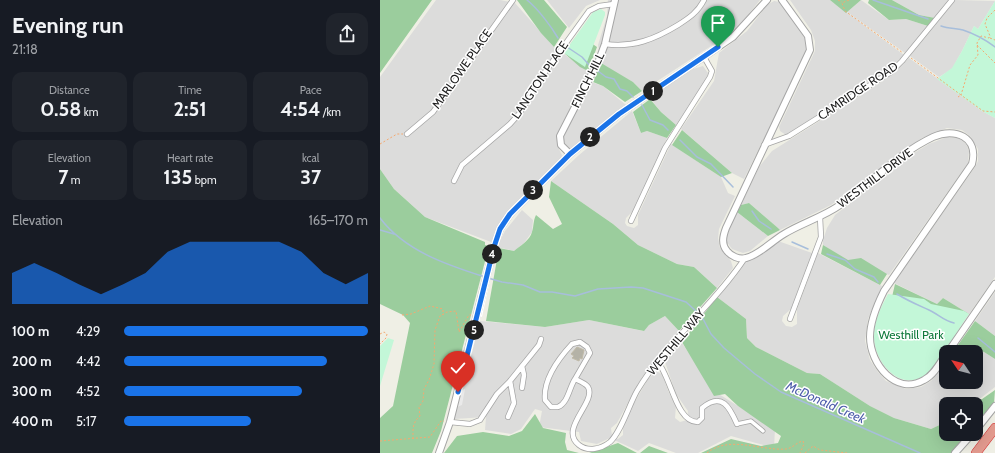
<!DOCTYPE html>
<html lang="en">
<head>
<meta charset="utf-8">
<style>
  body { margin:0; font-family:Cabin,sans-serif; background:#20242c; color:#f1f3f6; height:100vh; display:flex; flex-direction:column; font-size:15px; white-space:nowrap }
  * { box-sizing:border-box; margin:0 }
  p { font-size:13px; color:#9ea1a6 }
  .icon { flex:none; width:22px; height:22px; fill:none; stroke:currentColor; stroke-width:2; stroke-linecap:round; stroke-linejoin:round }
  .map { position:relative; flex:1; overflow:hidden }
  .side { display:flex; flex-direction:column; background:#171b24; width:380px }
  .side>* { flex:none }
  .needle { width:26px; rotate:305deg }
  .tools { position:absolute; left:559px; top:345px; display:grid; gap:8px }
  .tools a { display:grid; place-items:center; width:44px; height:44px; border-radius:8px; background:#171b24; box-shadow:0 4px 16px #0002; font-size:20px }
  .pin { position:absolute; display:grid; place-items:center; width:34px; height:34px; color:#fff; margin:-41px -17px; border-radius:50% 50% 50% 0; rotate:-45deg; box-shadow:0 0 4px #0007 }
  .pin .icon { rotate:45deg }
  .km { position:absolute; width:20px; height:20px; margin:-10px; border-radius:50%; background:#222; color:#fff; font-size:11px; line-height:20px; text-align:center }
  .round { display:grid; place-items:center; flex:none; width:42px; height:42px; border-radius:12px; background:#20242c }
  .summary { display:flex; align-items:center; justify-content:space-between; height:68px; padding:0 12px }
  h1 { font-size:22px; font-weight:700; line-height:30px }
  .stats { display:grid; grid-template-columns:repeat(3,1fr); gap:6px; height:68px; padding:4px 12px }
  .stats div { display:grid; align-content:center; border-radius:10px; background:#20242c; text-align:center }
  .stats b { font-size:20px; font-weight:700 }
  .stats small { font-size:11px; font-weight:400 }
  .stats p { font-size:11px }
  .chart { height:112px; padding:8px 12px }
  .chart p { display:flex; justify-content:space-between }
  .chart svg { width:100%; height:72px; margin-top:4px; fill:#1a73e8; opacity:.7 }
  ul { padding:0 12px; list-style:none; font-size:13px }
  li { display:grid; grid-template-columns:64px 48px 1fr; align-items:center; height:30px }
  li i { height:10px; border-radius:5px; background:#1a73e8 }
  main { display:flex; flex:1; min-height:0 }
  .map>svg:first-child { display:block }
</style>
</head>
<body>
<main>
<section class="side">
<div class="summary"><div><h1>Evening run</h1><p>21:18</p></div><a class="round"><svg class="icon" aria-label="share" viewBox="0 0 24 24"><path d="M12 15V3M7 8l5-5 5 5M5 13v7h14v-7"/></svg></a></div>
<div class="stats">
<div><p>Distance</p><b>0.58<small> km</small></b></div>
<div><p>Time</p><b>2:51</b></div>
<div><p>Pace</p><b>4:54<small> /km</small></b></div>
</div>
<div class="stats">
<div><p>Elevation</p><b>7<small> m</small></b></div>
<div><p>Heart rate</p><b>135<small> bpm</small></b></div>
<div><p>kcal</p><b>37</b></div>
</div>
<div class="chart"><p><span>Elevation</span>165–170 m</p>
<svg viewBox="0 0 160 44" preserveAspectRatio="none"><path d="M0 44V25L10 19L20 25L30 32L40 38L50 32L60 25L70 12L80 6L90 6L100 6L110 6L120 6L130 12L140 25L150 32L160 25V44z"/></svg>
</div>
<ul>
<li><b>100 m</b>4:29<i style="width:100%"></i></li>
<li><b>200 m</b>4:42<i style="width:83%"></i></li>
<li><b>300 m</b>4:52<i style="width:73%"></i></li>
<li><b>400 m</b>5:17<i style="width:52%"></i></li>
</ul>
</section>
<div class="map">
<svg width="615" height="453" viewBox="0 0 615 453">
  <rect width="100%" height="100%" fill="#efefe5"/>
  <!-- residential -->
  <path fill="#dcdcdb" d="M 56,0 L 120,0 L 135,3 L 174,47 L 209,72 L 177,136 L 179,149 L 182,155 L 181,158 L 124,217 L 111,242 L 45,217 L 14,189 L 0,169 L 0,77 Z
    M 167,0 L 220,0 L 206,6 L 189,28 Z
    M 228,0 L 380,0 L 364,20 L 348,35 L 262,91 L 253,82 L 222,65 L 218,45 L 227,16 Z
    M 410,0 L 450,0 L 524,55 L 508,70 L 406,135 L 400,131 L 399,127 L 435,51 L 435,41 L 431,30 Z
    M 481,0 L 509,20 L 526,19 L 548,26 L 525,53 L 467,12 Z
    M 512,0 L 569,0 L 555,18 L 539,15 Z
    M 575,0 L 615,1 L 598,29 L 594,26 L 582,51 L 572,69 L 559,77 L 530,56 Z
    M 394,1 L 400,2 L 422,30 L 426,39 L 427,48 L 423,59 L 364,179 L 352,173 L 301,129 L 334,81 L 339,53 L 367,31 L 387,5 Z
    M 529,58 L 602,111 L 615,118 L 615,277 L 589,314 L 563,298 L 557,304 L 514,283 L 595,167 L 598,161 L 598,149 L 590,136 L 582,130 L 567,128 L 542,138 L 451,205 L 400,230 L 369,203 L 361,205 L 379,167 L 392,151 L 503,81 L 516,71 Z
    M 323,66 L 328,73 L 325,84 L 296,125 L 281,112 L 269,97 L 313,69 Z
    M 211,82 L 223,86 L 246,105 L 192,149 L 189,148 L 183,143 L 183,136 Z
    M 252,111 L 261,133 L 267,131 L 287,138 L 253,211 L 246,218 L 245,223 L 247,226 L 254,228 L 258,225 L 258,215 L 291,144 L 341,177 L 348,193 L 355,196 L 339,229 L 338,238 L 340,248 L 351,261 L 353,268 L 337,288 L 314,267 L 297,264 L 258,245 L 233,224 L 171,181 L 199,155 Z
    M 567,137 L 579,138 L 586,144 L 589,151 L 588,163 L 509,275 L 468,261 L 443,245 L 443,240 L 447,228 L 455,215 L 534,153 L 549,144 Z
    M 142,210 L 153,220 L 152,232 L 144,243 L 134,251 L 117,247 L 125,231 Z
    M 357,212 L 388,236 L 370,251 L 363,253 L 352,249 L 346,241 L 349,229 Z
    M 398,241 L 432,253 L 411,309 L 403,316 L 402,321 L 406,326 L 412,327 L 417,324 L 417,309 L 438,253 L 502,286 L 488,319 L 485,341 L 490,360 L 498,372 L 506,381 L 526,389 L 541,387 L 551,381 L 566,362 L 566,382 L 596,382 L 596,352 L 573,352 L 578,345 L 604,352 L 615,359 L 615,387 L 593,404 L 566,404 L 566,422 L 551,429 L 514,418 L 490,406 L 440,374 L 427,373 L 376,347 L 367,338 L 366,319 L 337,297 L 356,276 L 364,263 Z
    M 615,292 L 615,336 L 595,321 Z
    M 285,316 L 299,331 L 262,377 L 237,423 L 231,428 L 232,436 L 238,439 L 243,435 L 243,427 L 249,412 L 268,379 L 276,371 L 282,374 L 289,393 L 296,406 L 295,418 L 300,422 L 307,420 L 308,411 L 296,394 L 285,362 L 286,356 L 300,340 L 334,391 L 395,429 L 394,448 L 351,436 L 318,453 L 296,453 L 269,443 L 258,451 L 230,438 L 217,444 L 201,441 L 199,432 L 159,427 L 162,411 L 155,409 L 141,429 L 131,434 L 105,430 L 106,417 L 74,419 L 100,321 L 165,327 L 209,320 L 263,331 L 269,325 Z"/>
  <!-- forest -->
  <path fill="#9bcd9d" d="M 0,0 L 52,0 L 0,73 Z
    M 137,0 L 164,0 L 187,27 L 174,47 L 161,33 Z
    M 450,0 L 481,0 L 466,13 Z
    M 489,0 L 512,0 L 539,15 L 555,18 L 548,26 L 526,19 L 509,20 L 488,3 Z
    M 198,34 L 217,47 L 208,71 L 200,67 L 184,53 Z
    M 221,63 L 253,82 L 262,91 L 245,102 L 223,86 L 213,82 Z
    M 270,99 L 281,112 L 296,125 L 287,138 L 267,131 L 261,133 L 253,112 Z
    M 302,130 L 352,173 L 341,177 L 292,145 Z
    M 0,169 L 14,189 L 45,217 L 105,242 L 105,245 L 109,246 L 61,431 L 52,453 L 0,453 L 0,418 L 13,406 L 30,323 L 23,315 L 0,304 Z
    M 171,181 L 233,224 L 258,245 L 297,264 L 314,267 L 337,288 L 299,331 L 285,316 L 269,325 L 264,331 L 209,320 L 165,327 L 106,321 L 119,248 L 134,251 C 140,246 150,240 152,232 C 154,226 153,221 156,215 L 173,229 L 182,224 L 169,197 Z
    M 369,203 L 398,228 L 400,230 L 388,236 L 357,212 L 361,205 Z
    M 443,245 L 468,260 L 481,258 L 507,274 L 500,285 L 441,254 Z
    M 515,284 L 557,304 L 563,298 L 589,314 L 512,297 Z
    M 337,297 L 366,319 L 367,338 L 376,347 L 427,373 L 440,374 L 490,406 L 514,418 L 551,429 L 566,422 L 566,434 L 586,434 L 571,453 L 321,453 L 351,439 L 381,446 L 398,443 L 401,436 L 358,406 L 345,394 L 334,396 L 302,342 Z
    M 595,321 L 615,336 L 615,359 L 604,352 L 578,345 Z
    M 615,390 L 614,403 L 596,423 L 595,404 Z
    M 155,414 L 163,428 L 186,433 L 185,442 L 187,450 L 199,453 L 64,453 L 77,436 L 103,432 L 129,436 L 142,431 Z
    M 238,443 L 257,453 L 209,453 Z
    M 269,446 L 288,453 L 260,453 Z"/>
  <!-- park -->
  <path fill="#c3f7d8" d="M 615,1 L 615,118 L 602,111 L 557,79 L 572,68 L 582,51 L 594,26 L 598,29 Z
    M 221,9 L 225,12 L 225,15 L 205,67 L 184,53 L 213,12 Z
    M 508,294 L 544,299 L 551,304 L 584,311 L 589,314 C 579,328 556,368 544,376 C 518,392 494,360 494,337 C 494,321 501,307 508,294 Z
    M 8,338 L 14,340 L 0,386 L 0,346 Z"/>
  <!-- parking -->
  <path fill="#eaeaea" d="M 85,389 L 82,405 L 77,407 L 81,390 Z"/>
  <!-- pier -->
  <path fill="#fff" d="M 109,246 L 117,248 L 102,317 L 94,315 Z"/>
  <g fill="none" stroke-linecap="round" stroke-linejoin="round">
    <!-- stream -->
    <path stroke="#a7bedb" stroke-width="1.5" d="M 147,0 C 158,9 171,26 178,38
      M 493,0 L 548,19
      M 561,26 C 569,29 576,28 583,30 C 595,34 606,40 615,47
      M 187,47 L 202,57 L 210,66
      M 218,71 L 226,77 L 234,79 L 240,89 L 247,91 L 253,97
      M 262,105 L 270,120 L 283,125 L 288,130
      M 300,140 L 317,157 L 331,164 L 353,187
      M 372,211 L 379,221 L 391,229
      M 0,218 C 25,251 67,265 105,277
      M 0,230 L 14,234
      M 412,242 L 428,249
      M 447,254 L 465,260 L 475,269 L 494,277 L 498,282
      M 108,278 L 122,282 L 143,285 L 160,292 L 172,292 L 195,296 L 218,289 L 251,287 L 263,288 L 306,302 L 317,312
      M 517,294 C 528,301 538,305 549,310 C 558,314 564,321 574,323
      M 322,317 L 331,334 L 344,348 L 375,374 L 401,392 L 540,453
      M 598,338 L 615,352"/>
  </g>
  <!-- building -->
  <path fill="#b4b2a7" stroke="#c0baa8" d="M 197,347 L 204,350 L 202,359 L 200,358 L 199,361 L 192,358 L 194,356 L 191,354 Z"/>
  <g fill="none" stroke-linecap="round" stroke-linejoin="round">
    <defs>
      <path id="pedestrian" d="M 357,424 L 371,421 L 383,431"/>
      <path id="minor" d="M 225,44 C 253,48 275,39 298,25 C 309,18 318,12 324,0
        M 27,134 L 53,112 L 133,0
        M 384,145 L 409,136 L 511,72 L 522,61 L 572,0
        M 74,181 L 82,165 L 130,124 L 139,114 L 165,72 L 209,11 L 219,6 L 234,4
        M 251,221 L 285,148 L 330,77 L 332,71 L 324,57
        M 410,319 L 441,237 L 440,217
        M 277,361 C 291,376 296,423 318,422 L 322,418 L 322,408 C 342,391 350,408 357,424
        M 142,366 L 144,375 L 142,388
        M 195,379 L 210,353 L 207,347 L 200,342 L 192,344 C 179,358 163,380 165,400 L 171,407 L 178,407 C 188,403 189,388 195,379 C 199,381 205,383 208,387 C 217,402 178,429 199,445 C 208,452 221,449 230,442 C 241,432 249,405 257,391 C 286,342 333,306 365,258
        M 128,417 L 134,403 L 130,381
        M 70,422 L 90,424 L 100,420 L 117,394 L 130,381 L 159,345 L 161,339"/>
      <path id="tertiary" d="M 402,0 L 428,36 L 430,50 L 346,228 C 343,236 341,244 347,251 C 351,256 359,260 366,258 C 379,255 392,241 404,234 C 422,223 443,217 460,205 C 491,183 519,153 553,137 C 575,127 599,137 592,164 L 504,291 C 497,305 490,321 490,337 C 490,364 516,396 544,380 C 554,375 560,363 566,354
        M 190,154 L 181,145 L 180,136 L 219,60 L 225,44 L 235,0
        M 568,352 L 615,284
        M 596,430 L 615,406
        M 59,453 L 70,422 L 114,247 L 120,229 L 130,214 L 190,154 L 239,114 L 353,37 L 387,0
        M 575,453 L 592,434"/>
      <path id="motorway" d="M 596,453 L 615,428"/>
    </defs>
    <!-- pedestrian casing -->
    <use href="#pedestrian" stroke="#a5a5a5" stroke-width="5"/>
    <!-- minor casing -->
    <use href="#minor" stroke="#a5a5a5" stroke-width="6"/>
    <!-- tertiary casing -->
    <use href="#tertiary" stroke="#a5a5a5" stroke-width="8"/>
    <!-- motorway casing -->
    <use href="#motorway" stroke="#d42a2d" stroke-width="10"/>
    <!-- path -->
    <path stroke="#f5a970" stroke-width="1" stroke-dasharray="2 2" stroke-linecap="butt" d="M 458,0 L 462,2
      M 469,0 L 462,3 L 465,11 L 523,53
      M 615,10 L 607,18 L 605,24 L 610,36 L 609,38 L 601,36 L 597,43 L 598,55 L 590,65 L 581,95 L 603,111 L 615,112
      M 610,38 L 615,40
      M 597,45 L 615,63
      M 531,58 L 581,95 L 578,97
      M 0,144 L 17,134 L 23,134
      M 22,315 L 31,314 L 50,306 L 63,309 L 63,315
      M 0,334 L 4,332 L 7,334 L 6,338 L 0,344
      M 33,439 C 33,429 32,423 40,416 L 39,407 L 43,401 L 44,389 L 49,380 L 54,364 L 55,330 L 60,316 L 67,312 L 76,311 L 79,332 L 89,315 L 91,315
      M 0,441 L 50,437 L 61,421 L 64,421
      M 327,453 C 349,435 381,451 406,449 C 413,448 417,442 423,441 L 424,444 L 420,453
      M 425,453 L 433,446 L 440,450 L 467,453"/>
    <!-- pedestrian -->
    <use href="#pedestrian" stroke="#fff" stroke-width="3.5"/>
    <!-- minor -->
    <use href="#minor" stroke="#fff" stroke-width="4.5"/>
    <!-- tertiary -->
    <use href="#tertiary" stroke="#fff" stroke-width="6"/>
    <!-- motorway -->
    <use href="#motorway" stroke="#e49b8f" stroke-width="9"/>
  </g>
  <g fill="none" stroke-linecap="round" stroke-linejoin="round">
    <defs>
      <path id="route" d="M 78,392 L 114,247 L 120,229 L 130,214 L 190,154 L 239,114 L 338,47"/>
    </defs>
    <!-- route casing -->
    <use href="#route" stroke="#fff" stroke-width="8"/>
    <!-- route -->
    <use href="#route" stroke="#1a73e8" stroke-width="5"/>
  </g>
  <g text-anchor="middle" stroke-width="3" stroke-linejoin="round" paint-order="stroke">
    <!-- street labels -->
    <g font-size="12" fill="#1e1e1e" stroke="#fff">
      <text transform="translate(82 69) rotate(-55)" y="4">MARLOWE PLACE</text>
      <text transform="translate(160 80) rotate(-56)" y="4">LANGTON PLACE</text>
      <text transform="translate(208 80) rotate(-64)" y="4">FINCH HILL</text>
      <text transform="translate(478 91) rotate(-34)" y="4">CAMRIDGE ROAD</text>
      <text transform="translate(495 178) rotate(-37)" y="4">WESTHILL DRIVE</text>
      <text transform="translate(296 342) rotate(-50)" y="4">WESTHILL WAY</text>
    </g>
    <!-- park labels -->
    <g font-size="12" fill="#0f793b" stroke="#fff">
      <text x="531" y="339">Westhill Park</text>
    </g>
    <!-- water labels -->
    <g font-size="13" font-style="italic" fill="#4e5eab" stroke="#fff">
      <text transform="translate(446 402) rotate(24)" y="5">McDonald Creek</text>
    </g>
  </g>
</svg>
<div class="tools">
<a><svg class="needle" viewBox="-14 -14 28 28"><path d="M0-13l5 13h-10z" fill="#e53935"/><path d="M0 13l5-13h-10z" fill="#9ea1a6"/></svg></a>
<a><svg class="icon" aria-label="locate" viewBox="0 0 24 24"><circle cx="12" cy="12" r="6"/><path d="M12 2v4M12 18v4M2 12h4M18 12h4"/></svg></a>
</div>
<div class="pin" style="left:338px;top:47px;background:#1e9e55"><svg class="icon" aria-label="arrive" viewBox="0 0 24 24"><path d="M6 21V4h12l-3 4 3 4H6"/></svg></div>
<div class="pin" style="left:78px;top:392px;background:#d93025"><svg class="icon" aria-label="check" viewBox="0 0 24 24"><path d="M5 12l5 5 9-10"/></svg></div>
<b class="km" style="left:273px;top:91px">1</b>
<b class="km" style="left:210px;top:137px">2</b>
<b class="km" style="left:153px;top:190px">3</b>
<b class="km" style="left:112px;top:254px">4</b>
<b class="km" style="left:94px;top:330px">5</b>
</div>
</main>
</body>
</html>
